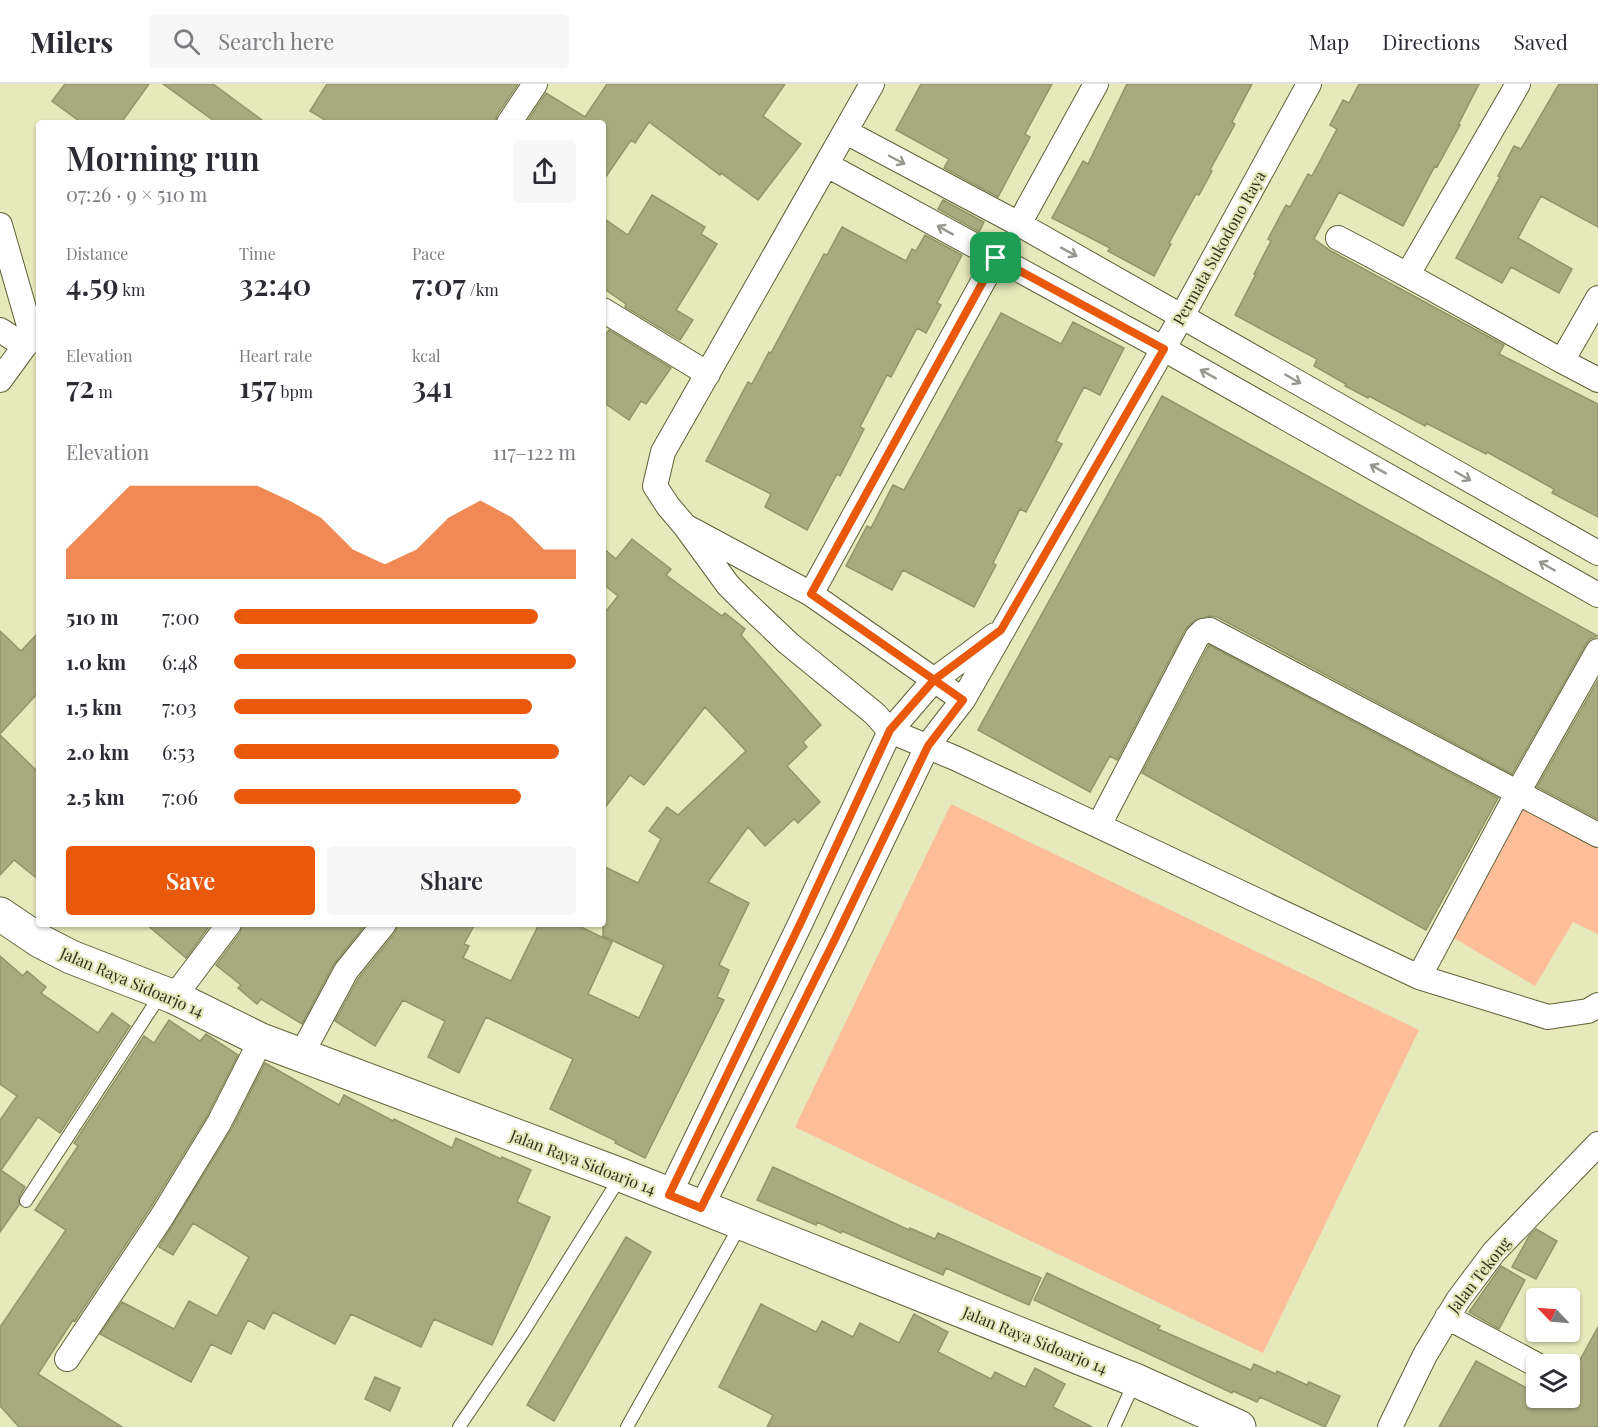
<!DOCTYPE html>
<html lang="en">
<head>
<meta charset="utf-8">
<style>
  body { margin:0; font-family:"Playfair Display",serif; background:#f7f7f7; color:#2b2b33; height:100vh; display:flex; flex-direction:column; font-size:22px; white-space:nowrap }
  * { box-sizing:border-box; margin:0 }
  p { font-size:20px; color:#7c7c81 }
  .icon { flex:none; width:33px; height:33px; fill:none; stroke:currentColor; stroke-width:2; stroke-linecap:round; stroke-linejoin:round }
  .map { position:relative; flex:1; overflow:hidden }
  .sheet { position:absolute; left:36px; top:36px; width:570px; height:807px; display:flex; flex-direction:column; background:#fff; border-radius:6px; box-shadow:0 2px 4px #0004 }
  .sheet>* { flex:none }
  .needle { width:39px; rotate:295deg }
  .buttons { position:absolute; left:1526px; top:1204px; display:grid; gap:12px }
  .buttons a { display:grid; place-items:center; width:54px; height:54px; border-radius:6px; background:#fff; box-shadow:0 2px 4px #0004; font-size:30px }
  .pin { position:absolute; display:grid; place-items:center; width:51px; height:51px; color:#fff; margin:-26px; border-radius:12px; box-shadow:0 3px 9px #0006 }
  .round { display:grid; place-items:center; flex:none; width:63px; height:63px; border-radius:6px; background:#f7f7f7 }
  .overview { display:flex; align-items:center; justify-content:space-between; height:102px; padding:0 30px }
  h1 { font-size:33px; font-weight:600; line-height:45px }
  .stats { display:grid; grid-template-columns:repeat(3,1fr); gap:9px; height:102px; padding:6px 30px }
  .stats div { display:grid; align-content:center }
  .stats b { font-size:30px; font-weight:600 }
  .stats small { font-size:16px; font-weight:400 }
  .stats p { font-size:16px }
  .chart { height:168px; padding:12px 30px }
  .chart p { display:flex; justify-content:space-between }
  .chart svg { width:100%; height:108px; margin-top:6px; fill:#ea580c; opacity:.7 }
  .action { display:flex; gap:12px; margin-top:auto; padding:12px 30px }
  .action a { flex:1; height:69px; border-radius:6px; background:#ea580c; color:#fff; font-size:24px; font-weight:600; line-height:69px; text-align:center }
  .action a+a { background:#f7f7f7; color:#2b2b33 }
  ul { padding:0 30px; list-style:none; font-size:20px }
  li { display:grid; grid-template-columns:96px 72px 1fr; align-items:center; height:45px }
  li i { height:15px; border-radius:8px; background:#ea580c }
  header { display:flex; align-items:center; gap:36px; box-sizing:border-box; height:84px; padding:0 30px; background:#fff; border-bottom:2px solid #e1e1e2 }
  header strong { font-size:28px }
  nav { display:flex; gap:33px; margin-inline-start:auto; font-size:21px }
  .search { width:420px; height:54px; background:#f7f7f7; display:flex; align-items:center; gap:15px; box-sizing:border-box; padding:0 21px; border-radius:6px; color:#7c7c81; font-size:22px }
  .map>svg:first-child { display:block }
</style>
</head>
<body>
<header>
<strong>Milers</strong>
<div class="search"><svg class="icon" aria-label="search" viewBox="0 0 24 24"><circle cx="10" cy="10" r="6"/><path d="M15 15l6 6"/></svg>Search here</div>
<nav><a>Map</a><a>Directions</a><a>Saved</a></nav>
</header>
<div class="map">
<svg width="1598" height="1343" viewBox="0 0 1598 1343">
  <rect width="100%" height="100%" fill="#e6e9bb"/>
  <!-- green -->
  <path fill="#fdbe99" d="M 951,720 L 1419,946 L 1263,1269 L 795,1043 Z
    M 1524,720 L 1598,761 L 1598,850 L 1573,838 L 1535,902 L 1449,851 Z"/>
  <!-- building -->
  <path fill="#a8ab7f" stroke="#92956a" stroke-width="1.5" d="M 65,0 L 149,0 L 121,39 L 82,39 L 52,17 Z
    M 163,0 L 213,0 L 266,39 L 217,39 Z
    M 327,0 L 518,0 L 497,31 L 495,39 L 330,39 L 310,27 Z
    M 607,0 L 785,0 L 763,32 L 801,60 L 758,116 L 721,89 L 720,91 L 649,38 L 635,59 L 631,56 L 603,97 L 603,39 L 526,39 L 546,9 L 585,33 Z
    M 921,0 L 1052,0 L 1025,50 L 1030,53 L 998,113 L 944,84 L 949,75 L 896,46 Z
    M 1127,0 L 1252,0 L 1232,38 L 1235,40 L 1210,86 L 1212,87 L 1199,111 L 1196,110 L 1169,159 L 1171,160 L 1154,192 L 1108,167 L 1110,164 L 1052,134 L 1083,77 L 1088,80 Z
    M 1359,0 L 1479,0 L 1458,41 L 1460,41 L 1437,83 L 1435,82 L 1403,142 L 1339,108 L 1314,155 L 1331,167 L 1504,261 L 1499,270 L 1598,320 L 1598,433 L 1552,409 L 1554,405 L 1487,368 L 1486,370 L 1426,339 L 1425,342 L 1369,312 L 1368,314 L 1345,302 L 1346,300 L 1314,282 L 1317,275 L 1235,231 L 1256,190 L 1254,190 L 1271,157 L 1268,155 L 1286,121 L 1290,123 L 1308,90 L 1312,92 L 1337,45 L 1330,41 L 1343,16 L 1349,19 Z
    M 1559,0 L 1598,0 L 1598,143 L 1541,112 L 1518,154 L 1572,185 L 1559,209 L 1511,183 L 1502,199 L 1456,174 L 1500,93 L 1498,92 L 1514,62 L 1521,65 Z
    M 652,111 L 705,143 L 701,150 L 717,160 L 676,226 L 693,236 L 680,256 L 625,223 L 626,220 L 603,204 L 603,134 L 628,151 Z
    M 943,116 L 984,138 L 979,148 L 938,125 Z
    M 842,143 L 906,177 L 912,165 L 916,167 L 925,151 L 962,171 L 937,219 L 941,221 L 926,249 L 917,244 L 891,293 L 887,291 L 860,343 L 864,345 L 840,392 L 837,390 L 807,446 L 765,423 L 771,410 L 706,377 L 748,298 L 752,300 L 769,268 L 771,269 L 824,170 L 827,171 Z
    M 1001,229 L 1061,260 L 1073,238 L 1124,264 L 1100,311 L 1084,303 L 1056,357 L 1062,360 L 1026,428 L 1020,425 L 993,479 L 996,481 L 974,523 L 903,486 L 892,506 L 846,482 L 867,442 L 871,444 L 893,401 L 904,406 Z
    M 609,246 L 671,284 L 646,320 L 641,317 L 629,336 L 603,318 L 603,254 Z
    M 1162,312 L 1598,552 L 1590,555 L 1586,560 L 1512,690 L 1217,533 L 1209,532 L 1194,537 L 1185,546 L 1117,676 L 1110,672 L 1090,708 L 978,646 Z
    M 632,455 L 671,485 L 666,491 L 722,532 L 725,529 L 745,545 L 741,551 L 821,641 L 803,658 L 807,663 L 787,682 L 820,718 L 798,739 L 794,735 L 765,762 L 748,743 L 708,798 L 749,819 L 719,881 L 729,886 L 717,913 L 724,916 L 645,1074 L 615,1059 L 616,1057 L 550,1025 L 573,975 L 486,933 L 459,989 L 428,973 L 445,937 L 403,916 L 375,962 L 335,937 L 358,895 L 395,849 L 398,840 L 475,840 L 464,860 L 469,862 L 463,874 L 511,897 L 539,840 L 575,840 L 612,858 L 588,910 L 639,934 L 664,881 L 603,852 L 603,782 L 638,799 L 661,755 L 649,747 L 667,723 L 678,731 L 746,667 L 705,623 L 644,701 L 630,691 L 603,726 L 603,531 L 618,512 L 603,500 L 603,464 L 616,475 Z
    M 0,547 L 21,567 L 39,548 L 39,608 L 0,650 Z
    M 1209,561 L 1498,714 L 1426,846 L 1142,689 Z
    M 1598,596 L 1598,735 L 1537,703 Z
    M 0,651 L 39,689 L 39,796 L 14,776 L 0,791 Z
    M 146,840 L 211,840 L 186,874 Z
    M 243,840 L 366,840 L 334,880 L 302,940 L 261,915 L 257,920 L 238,904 L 241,901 L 216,881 L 240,849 Z
    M 0,872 L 23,892 L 27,887 L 46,903 L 41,909 L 98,949 L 112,929 L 130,942 L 60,1049 L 38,1033 L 1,1086 L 25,1103 L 19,1113 L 19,1121 L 0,1148 L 0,1036 L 17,1012 L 0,1000 Z
    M 169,936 L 200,957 L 206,950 L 238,971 L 207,1032 L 149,1126 L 75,1237 L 73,1236 L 38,1290 L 122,1343 L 19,1343 L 0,1322 L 0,1243 L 66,1146 L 35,1126 L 78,1062 L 74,1059 L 144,952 L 154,959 Z
    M 265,979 L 339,1021 L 344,1011 L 393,1037 L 394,1035 L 452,1064 L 456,1054 L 501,1075 L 502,1073 L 531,1086 L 517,1118 L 550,1133 L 492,1261 L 434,1235 L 421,1263 L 351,1230 L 335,1260 L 273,1228 L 264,1245 L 248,1236 L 231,1270 L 211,1260 L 191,1298 L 100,1250 L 122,1218 L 174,1245 L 189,1217 L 217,1232 L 249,1173 L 193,1139 L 173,1171 L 159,1163 L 231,1046 Z
    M 773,1083 L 909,1146 L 910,1144 L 935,1155 L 938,1149 L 1041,1194 L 1029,1221 L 946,1184 L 943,1191 L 842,1147 L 841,1149 L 817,1138 L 816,1141 L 757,1116 Z
    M 1536,1145 L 1557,1157 L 1536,1195 L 1512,1183 L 1529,1152 Z
    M 626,1153 L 651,1168 L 554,1337 L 527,1321 Z
    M 1501,1182 L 1525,1196 L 1499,1245 L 1469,1228 Z
    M 1047,1189 L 1160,1242 L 1158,1245 L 1251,1286 L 1254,1280 L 1276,1290 L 1277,1287 L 1307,1301 L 1309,1298 L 1340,1312 L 1325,1343 L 1260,1313 L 1257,1318 L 1233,1307 L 1232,1309 L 1034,1216 Z
    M 761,1220 L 816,1248 L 822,1237 L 853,1253 L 860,1239 L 899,1259 L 914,1230 L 948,1248 L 938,1268 L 991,1295 L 995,1288 L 1025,1303 L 1035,1284 L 1065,1300 L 1053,1323 L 1092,1343 L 767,1343 L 773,1331 L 719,1303 Z
    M 1598,1243 L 1598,1343 L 1439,1343 L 1476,1277 L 1536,1309 L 1536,1314 L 1545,1314 L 1556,1320 L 1559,1314 L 1569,1314 L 1569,1296 Z
    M 375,1293 L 400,1304 L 390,1327 L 365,1315 Z"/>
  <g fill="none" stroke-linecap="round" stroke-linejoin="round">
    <defs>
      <path id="lane" d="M 26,1117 L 161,910
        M 459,1343 L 522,1250 L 621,1092
        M 627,1343 L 741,1140
        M 1114,1343 L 1135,1297"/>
      <path id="street" d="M 872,0 L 663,368 L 655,402 L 668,422 L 685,442 L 811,510 L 963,616
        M 509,39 L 535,0
        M 846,48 L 1019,140 L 1598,469
        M 827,81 L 1164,265 L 1598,511
        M 1019,140 L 1096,0
        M 0,141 L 32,252 L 39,257
        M 1338,154 C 1414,193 1487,236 1562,277
        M 1408,190 L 1518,0
        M 1598,214 L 1562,277 L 1598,296
        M 603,226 L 708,290
        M 0,246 L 25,262
        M 0,296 L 32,252
        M 685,442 L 728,501 L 747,520 L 788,559 L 875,630 L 890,647 L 955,674 L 1419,893 L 1548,933 L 1588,927 L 1598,921
        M 811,510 L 996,174
        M 1099,741 L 1197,553 L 1203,547 L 1210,546 L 1598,751
        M 1419,893 L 1518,708 L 1598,567
        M 174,913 L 229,840
        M 301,971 L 346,887 L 384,840
        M 669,1111 L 801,838 L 890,647 L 934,596 L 995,551
        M 701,1124 L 835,855 L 928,661 L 963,616 L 1182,232 L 1309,0
        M 1447,1233 L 1537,1281
        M 67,1275 L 161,1134 L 219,1039 L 261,956
        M 1390,1343 L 1425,1271 L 1458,1216 L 1494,1168 L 1598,1060"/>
      <path id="secondary" d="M 0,830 L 40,857 L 71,873 L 174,913 L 261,956 L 621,1091 L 1135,1296 L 1239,1343"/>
    </defs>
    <!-- lane casing -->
    <use href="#lane" stroke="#5f6138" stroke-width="14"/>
    <!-- street casing -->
    <use href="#street" stroke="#5f6138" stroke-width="26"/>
    <!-- secondary casing -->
    <use href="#secondary" stroke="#5f6138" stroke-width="35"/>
    <!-- lane -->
    <use href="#lane" stroke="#fff" stroke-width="12"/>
    <!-- street -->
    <use href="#street" stroke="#fff" stroke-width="24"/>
    <!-- secondary -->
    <use href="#secondary" stroke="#fff" stroke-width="33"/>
  </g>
  <!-- one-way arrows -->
  <defs><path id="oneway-shaft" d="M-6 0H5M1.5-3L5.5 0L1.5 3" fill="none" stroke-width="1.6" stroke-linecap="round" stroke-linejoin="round" transform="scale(1.5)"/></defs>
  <g stroke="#989890">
    <use href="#oneway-shaft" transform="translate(897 76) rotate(28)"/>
    <use href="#oneway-shaft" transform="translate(945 146) rotate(-151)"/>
    <use href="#oneway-shaft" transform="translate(1069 168) rotate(29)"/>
    <use href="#oneway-shaft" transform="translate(1208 290) rotate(-151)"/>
    <use href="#oneway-shaft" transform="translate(1293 295) rotate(30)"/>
    <use href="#oneway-shaft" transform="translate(1378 385) rotate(-151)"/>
    <use href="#oneway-shaft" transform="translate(1463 392) rotate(30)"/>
    <use href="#oneway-shaft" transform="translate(1547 482) rotate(-150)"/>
  </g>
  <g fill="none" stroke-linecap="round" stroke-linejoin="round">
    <defs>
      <path id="route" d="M 996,174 L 811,510 C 862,545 912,581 963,616 L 928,662 L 835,855 L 701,1124 L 669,1111 L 801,838 L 890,646 L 934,596 L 1001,546 L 1164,265 L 996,174"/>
    </defs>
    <!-- route casing -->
    <use href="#route" stroke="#fff" stroke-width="12"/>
    <!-- route -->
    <use href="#route" stroke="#ea580c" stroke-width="8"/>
  </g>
  <g text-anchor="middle" stroke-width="4.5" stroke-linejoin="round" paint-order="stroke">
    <!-- street labels -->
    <g font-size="16" fill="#313221" stroke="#e6e9bb">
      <text transform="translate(1219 164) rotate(-61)" y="6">Permata Sukodono Raya</text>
      <text transform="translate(132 898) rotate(23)" y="6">Jalan Raya Sidoarjo 14</text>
      <text transform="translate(583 1078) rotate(21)" y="6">Jalan Raya Sidoarjo 14</text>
      <text transform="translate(1479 1191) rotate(-52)" y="6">Jalan Tekong</text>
      <text transform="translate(1035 1256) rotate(22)" y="6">Jalan Raya Sidoarjo 14</text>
    </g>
  </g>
</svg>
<div class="buttons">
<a><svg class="needle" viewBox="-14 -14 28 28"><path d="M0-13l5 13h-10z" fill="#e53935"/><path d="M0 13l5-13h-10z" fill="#7c7c81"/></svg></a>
<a><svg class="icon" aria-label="layers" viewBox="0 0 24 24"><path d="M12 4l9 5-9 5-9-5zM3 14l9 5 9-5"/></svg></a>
</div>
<div class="pin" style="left:996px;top:174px;background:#1e9e55"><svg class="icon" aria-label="arrive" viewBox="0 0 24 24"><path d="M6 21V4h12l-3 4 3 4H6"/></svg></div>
<section class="sheet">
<div class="overview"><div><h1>Morning run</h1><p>07:26 · 9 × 510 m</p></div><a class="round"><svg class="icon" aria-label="share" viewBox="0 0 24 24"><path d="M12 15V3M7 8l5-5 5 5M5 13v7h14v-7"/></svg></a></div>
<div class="stats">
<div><p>Distance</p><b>4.59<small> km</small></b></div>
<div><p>Time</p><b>32:40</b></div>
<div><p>Pace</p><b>7:07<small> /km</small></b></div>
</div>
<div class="stats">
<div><p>Elevation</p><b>72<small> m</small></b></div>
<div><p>Heart rate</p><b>157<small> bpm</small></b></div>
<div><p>kcal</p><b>341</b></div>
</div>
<div class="chart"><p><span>Elevation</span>117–122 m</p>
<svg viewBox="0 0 160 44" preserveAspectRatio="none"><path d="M0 44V32L10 19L20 6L30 6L40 6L50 6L60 6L70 12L80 19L90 32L100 38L110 32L120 19L130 12L140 19L150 32L160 32V44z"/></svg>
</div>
<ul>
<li><b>510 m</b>7:00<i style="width:89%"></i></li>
<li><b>1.0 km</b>6:48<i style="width:100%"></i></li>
<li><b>1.5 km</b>7:03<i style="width:87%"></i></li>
<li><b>2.0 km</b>6:53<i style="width:95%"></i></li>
<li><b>2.5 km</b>7:06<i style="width:84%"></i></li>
</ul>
<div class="action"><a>Save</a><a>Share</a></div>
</section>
</div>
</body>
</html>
